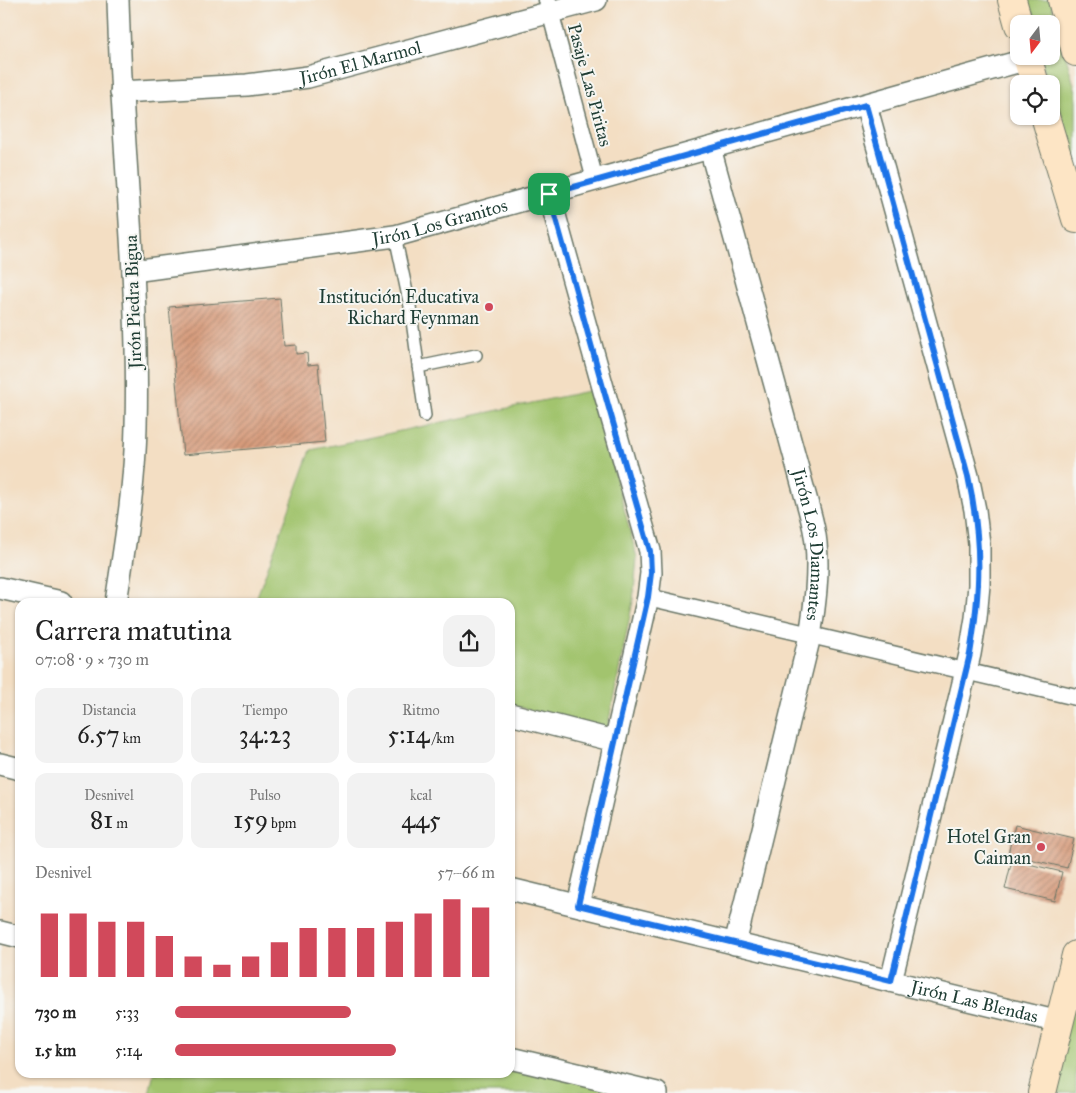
<!DOCTYPE html>
<html lang="es">
<head>
<meta charset="utf-8">
<style>
  body { margin:0; font-family:"IM FELL Great Primer",serif; background:#f2f2f2; color:#222; height:100vh; display:flex; flex-direction:column; font-size:19px; white-space:nowrap }
  * { box-sizing:border-box; margin:0 }
  p { font-size:16px; color:#767676 }
  .icon { flex:none; width:28px; height:28px; fill:none; stroke:currentColor; stroke-width:2; stroke-linecap:round; stroke-linejoin:round }
  .map { position:relative; flex:1; overflow:hidden }
  .sheet { position:absolute; left:15px; top:598px; width:500px; height:480px; display:flex; flex-direction:column; background:#fff; border-radius:15px; box-shadow:0 1px 4px #0004 }
  .sheet>* { flex:none }
  .needle { width:32px; rotate:196deg }
  .buttons { position:absolute; left:1010px; top:15px; display:grid; gap:10px }
  .buttons a { display:grid; place-items:center; width:50px; height:50px; border-radius:10px; background:#fff; box-shadow:0 1px 4px #0004; font-size:25px }
  .pin { position:absolute; display:grid; place-items:center; width:42px; height:42px; color:#fff; margin:-21px; border-radius:10px; box-shadow:0 2px 8px #0006 }
  .round { display:grid; place-items:center; flex:none; width:52px; height:52px; border-radius:15px; background:#f2f2f2 }
  .summary { display:flex; align-items:center; justify-content:space-between; height:85px; padding:0 20px }
  h1 { font-size:28px; font-weight:600; line-height:38px }
  .metrics { display:grid; grid-template-columns:repeat(3,1fr); gap:8px; height:85px; padding:5px 20px }
  .metrics div { display:grid; align-content:center; border-radius:12px; background:#f2f2f2; text-align:center }
  .metrics b { font-size:25px; font-weight:600 }
  .metrics small { font-size:14px; font-weight:400 }
  .metrics p { font-size:14px }
  .chart { height:140px; padding:10px 20px }
  .chart p { display:flex; justify-content:space-between }
  .chart svg { width:100%; height:90px; margin-top:5px; stroke:#d1495b; stroke-width:6 }
  ul { padding:0 20px; list-style:none; font-size:16px }
  li { display:grid; grid-template-columns:80px 60px 1fr; align-items:center; height:38px }
  li i { height:12px; border-radius:6px; background:#d1495b }
  .map>svg:first-child { display:block }
</style>
</head>
<body>
<div class="map">
<svg width="1076" height="1093" viewBox="0 0 1076 1093">
  <defs>
    <pattern id="building-hatch" width="6" height="6" patternUnits="userSpaceOnUse" patternTransform="scale(1.25)"><rect width="6" height="6" fill="#d79b7b"/><path d="M-1 1l2-2M0 6l6-6M5 7l2-2" fill="none" stroke="#ae8066"/></pattern>
  </defs>
  <rect width="100%" height="100%" fill="#f6f6f2"/>
  <filter id="ink" filterUnits="userSpaceOnUse"><feTurbulence type="fractalNoise" baseFrequency=".02" numOctaves="2"/><feDisplacementMap in="SourceGraphic" scale="10" xChannelSelector="R" yChannelSelector="G"/><feConvolveMatrix kernelMatrix="1 2 1 2 8 2 1 2 1" color-interpolation-filters="sRGB"/></filter>
  <filter id="wash" filterUnits="userSpaceOnUse"><feTurbulence type="fractalNoise" baseFrequency=".0096" numOctaves="4" result="noise"/><feDisplacementMap in="SourceGraphic" scale="20" xChannelSelector="R" yChannelSelector="G"/><feGaussianBlur stdDeviation="1.12" result="paint"/><feColorMatrix in="noise" values="0 0 0 0 0 0 0 0 0 0 0 0 0 0 0 0 0 1.4 0 .05"/><feComposite in="paint" operator="in"/></filter>
  <g filter="url(#wash)">
    <rect width="100%" height="100%" fill="#f3dec3"/>
    <!-- green -->
    <path fill="#a2c46e" stroke="#608051" d="M 1025,0 L 1050,0 L 1076,92 L 1076,185 L 1051,96 L 1051,84 L 1048,84 L 1040,56 L 1051,56 L 1051,24 L 1031,24 Z
      M 593,390 L 637,558 L 633,601 L 607,730 L 510,705 L 510,602 L 255,602 L 311,450 Z
      M 1076,984 L 1076,1093 L 1050,1093 Z
      M 510,1063 L 632,1093 L 149,1093 L 154,1073 L 510,1072 Z"/>
    <g id="blocks">
      <!-- building -->
      <path fill="url(#building-hatch)" d="M 280,298 L 284,346 L 296,345 L 296,354 L 307,353 L 308,365 L 318,364 L 325,442 L 183,455 L 169,307 Z
        M 1015,825 L 1074,839 L 1067,868 L 1008,854 Z
        M 1012,860 L 1062,872 L 1055,901 L 1005,889 Z"/>
    </g>
  </g>
  <g filter="url(#ink)">
    <use href="#blocks" fill-opacity="0" stroke="#697566" stroke-width="1"/>
    <g fill="none" stroke-linecap="round" stroke-linejoin="round">
      <defs>
        <path id="service" d="M 395,236 L 410,306 L 425,416
          M 418,367 L 476,355"/>
        <path id="pedestrian" d="M 547,0 L 595,180
          M 648,597 L 1076,697"/>
        <g id="minor">
          <path id="s1" d="M 121,92 L 247,85 L 308,77 L 596,0"/>
          <path d="M 866,105 L 968,476 L 975,510 L 979,544 L 979,585 L 976,618 L 970,654 L 891,981"/>
          <path id="s2" d="M 710,148 L 809,509 C 812,520 815,531 816,543 C 819,574 815,605 810,636 L 735,944"/>
          <path d="M 549,194 L 604,391 L 650,551 L 651,573 L 648,597 L 578,905"/>
          <path id="s3" d="M 133,271 L 395,236 L 1028,59"/>
          <path d="M 0,588 L 61,602"/>
          <path d="M 116,602 C 125,544 135,485 136,426 C 139,315 128,205 122,94 C 120,63 119,31 118,0"/>
          <path d="M 510,714 L 615,741"/>
          <path d="M 0,764 L 20,769"/>
          <path id="s4" d="M 510,889 L 1059,1022"/>
          <path d="M 0,932 L 20,937"/>
          <path d="M 510,1058 L 657,1093"/>
        </g>
        <path id="secondary" d="M 1012,0 L 1019,25
          M 1062,0 L 1076,52
          M 1027,56 L 1035,84
          M 1045,116 L 1076,219
          M 1042,1093 L 1076,955"/>
      </defs>
      <!-- service casing -->
      <use href="#service" stroke="#697566" stroke-width="14"/>
      <!-- pedestrian casing -->
      <use href="#pedestrian" stroke="#697566" stroke-width="19"/>
      <!-- minor casing -->
      <use href="#minor" stroke="#697566" stroke-width="24"/>
      <!-- secondary casing -->
      <use href="#secondary" stroke="#697566" stroke-width="30"/>
      <!-- service -->
      <use href="#service" stroke="#fff" stroke-width="11"/>
      <!-- pedestrian -->
      <use href="#pedestrian" stroke="#fff" stroke-width="16"/>
      <!-- minor -->
      <use href="#minor" stroke="#fff" stroke-width="21"/>
      <!-- secondary -->
      <use href="#secondary" stroke="#fde5c5" stroke-width="28"/>
    </g>
  </g>
  <g fill="none" stroke-linecap="round" stroke-linejoin="round" filter="url(#ink)">
    <defs>
      <path id="route" d="M 866,105 L 968,476 C 982,541 981,588 970,654 L 891,981 L 578,905 L 648,597 L 651,573 L 650,551 L 604,391 L 549,194 Z"/>
    </defs>
    <!-- route casing -->
    <use href="#route" stroke="#fff" stroke-width="10"/>
    <!-- route -->
    <use href="#route" stroke="#1a73e8" stroke-width="6"/>
  </g>
  <!-- markers -->
  <g fill="#d1495b" stroke="#f6f6f2" stroke-width="2">
    <circle cx="489" cy="307" r="5"/>
    <circle cx="1041" cy="847" r="5"/>
  </g>
  <g text-anchor="middle" stroke-width="4" stroke-linejoin="round" paint-order="stroke">
    <!-- street labels -->
    <g font-size="18" fill="#1f3d34" stroke="#f6f6f2">
      <text dy="6" stroke="none"><textPath href="#s1" startOffset="242">Jirón El Marmol</textPath></text>
      <text transform="translate(590 85) rotate(75)" y="6">Pasaje Las Piritas</text>
      <text dy="6" stroke="none"><textPath href="#s3" startOffset="311">Jirón Los Granitos</textPath></text>
      <text transform="translate(133 302) rotate(-92)" y="6">Jirón Piedra Bigua</text>
      <text dy="6" stroke="none"><textPath href="#s2" startOffset="410">Jirón Los Diamantes</textPath></text>
      <text dy="6" stroke="none"><textPath href="#s4" startOffset="478">Jirón Las Blendas</textPath></text>
    </g>
    <!-- poi labels -->
    <g font-size="18" fill="#1f3d34" stroke="#f6f6f2" text-anchor="end">
      <text x="479" y="303">Institución Educativa<tspan x="479" dy="21">Richard Feynman</tspan></text>
      <text x="1031" y="843">Hotel Gran<tspan x="1031" dy="21">Caiman</tspan></text>
    </g>
  </g>
</svg>
<div class="buttons">
<a><svg class="needle" viewBox="-14 -14 28 28"><path d="M0-13l5 13h-10z" fill="#e53935"/><path d="M0 13l5-13h-10z" fill="#767676"/></svg></a>
<a><svg class="icon" aria-label="locate" viewBox="0 0 24 24"><circle cx="12" cy="12" r="6"/><path d="M12 2v4M12 18v4M2 12h4M18 12h4"/></svg></a>
</div>
<div class="pin" style="left:549px;top:194px;background:#1e9e55"><svg class="icon" aria-label="arrive" viewBox="0 0 24 24"><path d="M6 21V4h12l-3 4 3 4H6"/></svg></div>
<section class="sheet">
<div class="summary"><div><h1>Carrera matutina</h1><p>07:08 · 9 × 730 m</p></div><a class="round"><svg class="icon" aria-label="share" viewBox="0 0 24 24"><path d="M12 15V3M7 8l5-5 5 5M5 13v7h14v-7"/></svg></a></div>
<div class="metrics">
<div><p>Distancia</p><b>6.57<small> km</small></b></div>
<div><p>Tiempo</p><b>34:23</b></div>
<div><p>Ritmo</p><b>5:14<small> /km</small></b></div>
</div>
<div class="metrics">
<div><p>Desnivel</p><b>81<small> m</small></b></div>
<div><p>Pulso</p><b>159<small> bpm</small></b></div>
<div><p>kcal</p><b>445</b></div>
</div>
<div class="chart"><p><span>Desnivel</span>57–66 m</p>
<svg viewBox="0 0 160 44" preserveAspectRatio="none"><path d="M5 44V13M15 44V13M25 44V17M35 44V17M45 44V24M55 44V34M65 44V38M75 44V34M85 44V27M95 44V20M105 44V20M115 44V20M125 44V17M135 44V13M145 44V6M155 44V10"/></svg>
</div>
<ul>
<li><b>730 m</b>5:33<i style="width:55%"></i></li>
<li><b>1.5 km</b>5:14<i style="width:69%"></i></li>
</ul>
</section>
</div>
</body>
</html>
